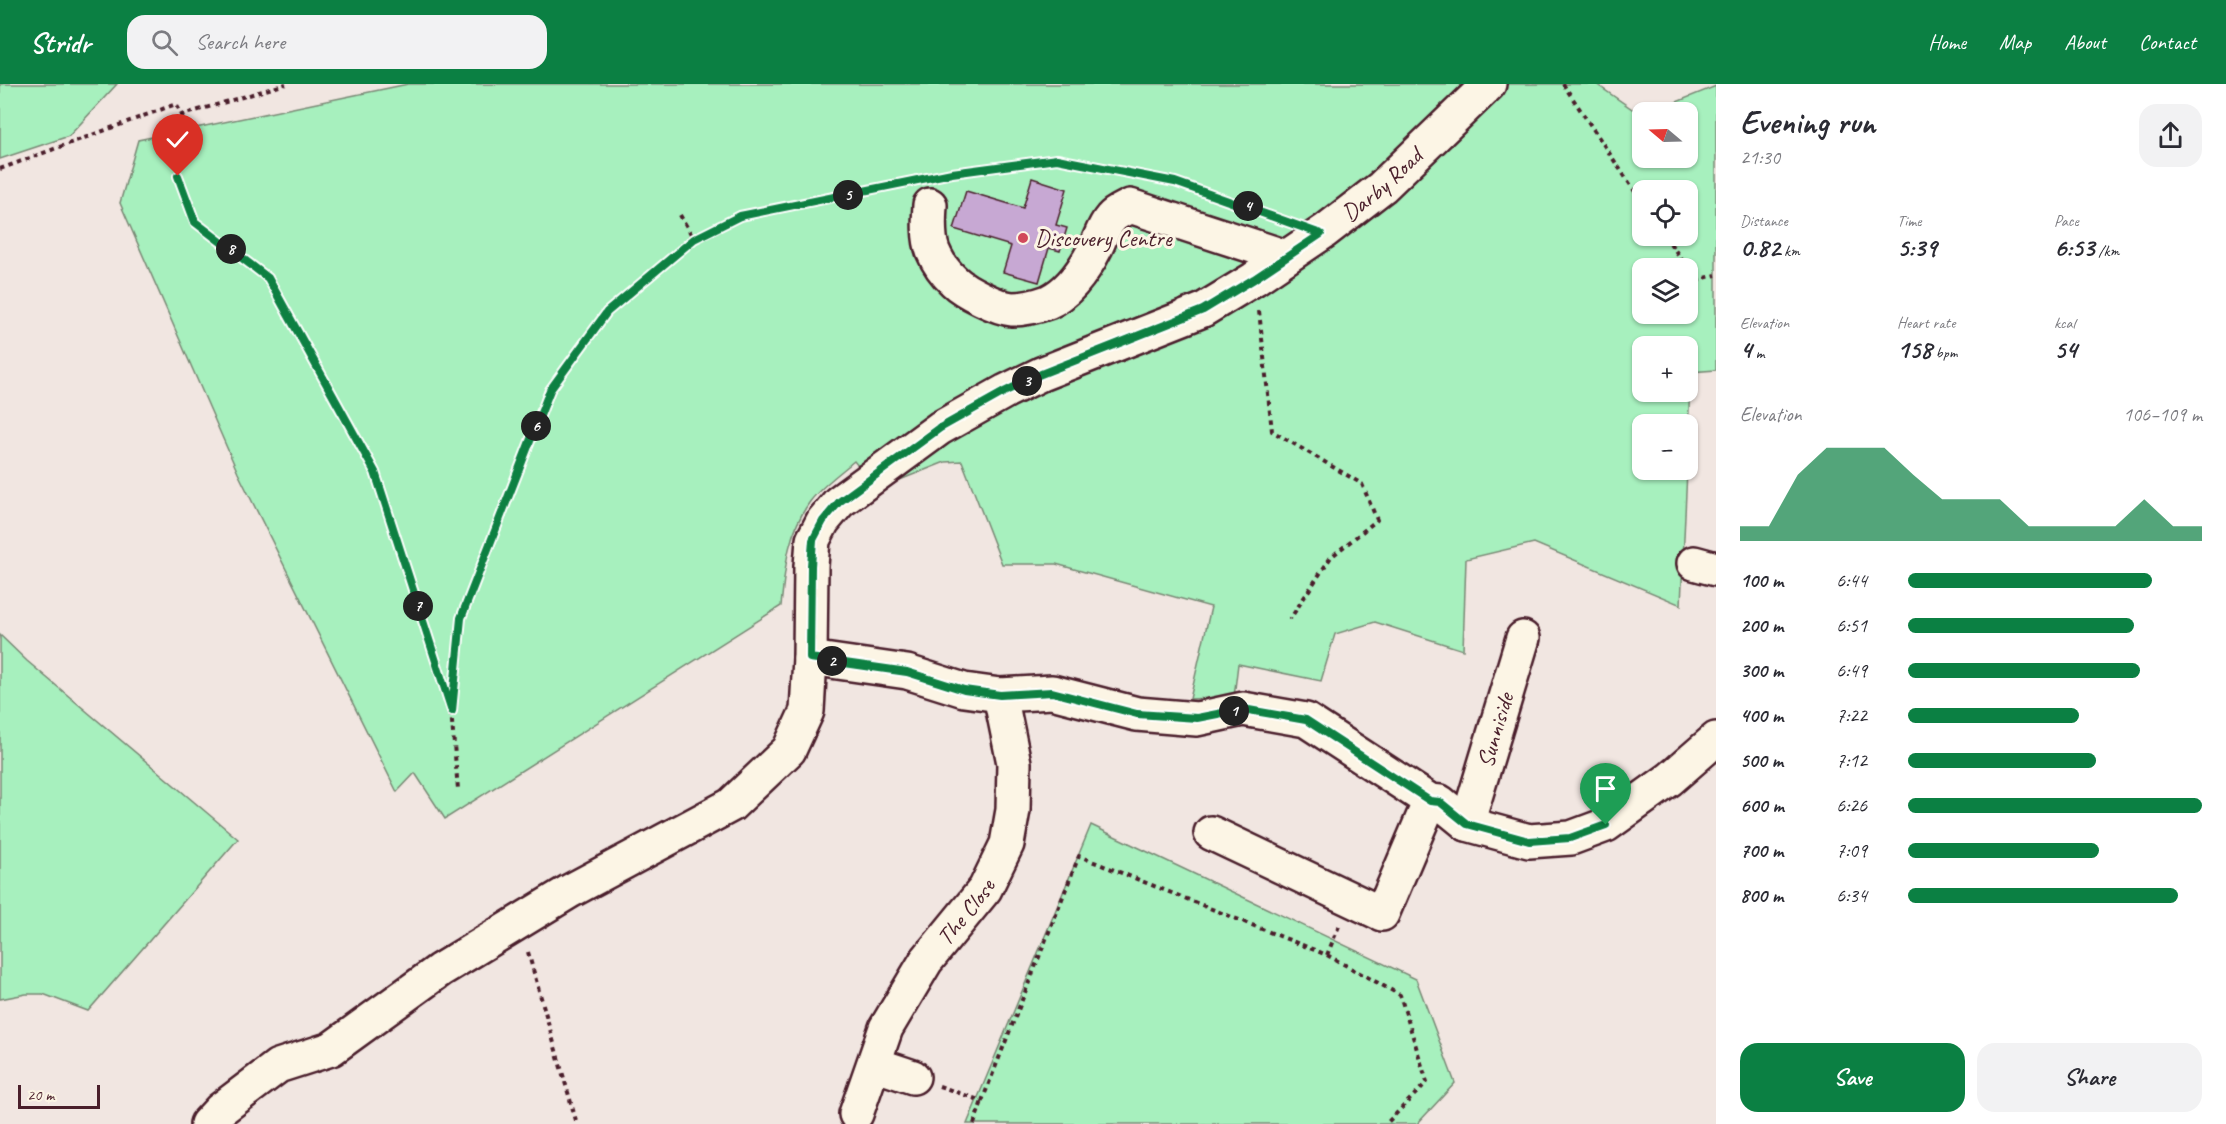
<!DOCTYPE html>
<html lang="en">
<head>
<meta charset="utf-8">
<style>
  body { margin:0; font-family:Caveat,sans-serif; background:#f2f2f3; color:#2b2b33; height:100vh; display:flex; flex-direction:column; font-size:22px; white-space:nowrap }
  * { box-sizing:border-box; margin:0 }
  p { font-size:20px; color:#7c7c81 }
  .icon { flex:none; width:33px; height:33px; fill:none; stroke:currentColor; stroke-width:2; stroke-linecap:round; stroke-linejoin:round }
  .map { position:relative; flex:1; overflow:hidden }
  .panel { display:flex; flex-direction:column; background:#fff; width:510px }
  .panel>* { flex:none }
  .needle { width:39px; rotate:289deg }
  .tools { position:absolute; left:1632px; top:18px; display:grid; gap:12px }
  .tools a { display:grid; place-items:center; width:66px; height:66px; border-radius:12px; background:#fff; box-shadow:0 2px 4px #0004; font-size:30px }
  .scale { position:absolute; left:18px; bottom:15px; width:82px; box-sizing:border-box; padding-left:6px; border:3px solid #4a1f2b; border-top:0; font-size:16px; line-height:21px; white-space:nowrap; color:#4a1f2b; -webkit-text-stroke:4px #fcf5e5; paint-order:stroke }
  .pin { position:absolute; display:grid; place-items:center; width:51px; height:51px; color:#fff; margin:-62px -26px; border-radius:50% 50% 50% 0; rotate:-45deg; box-shadow:0 0 6px #0007 }
  .pin .icon { rotate:45deg }
  .km { position:absolute; width:30px; height:30px; margin:-15px; border-radius:50%; background:#222; color:#fff; font-size:16px; line-height:30px; text-align:center }
  .round { display:grid; place-items:center; flex:none; width:63px; height:63px; border-radius:18px; background:#f2f2f3 }
  .summary { display:flex; align-items:center; justify-content:space-between; height:102px; padding:0 24px }
  h1 { font-size:33px; font-weight:700; line-height:45px }
  .stats { display:grid; grid-template-columns:repeat(3,1fr); gap:9px; height:102px; padding:6px 24px }
  .stats div { display:grid; align-content:center }
  .stats b { font-size:26px; font-weight:700 }
  .stats small { font-size:16px; font-weight:400 }
  .stats p { font-size:16px }
  .chart { height:168px; padding:12px 24px }
  .chart p { display:flex; justify-content:space-between }
  .chart svg { width:100%; height:108px; margin-top:6px; fill:#0b8043; opacity:.7 }
  .cta { display:flex; gap:12px; margin-top:auto; padding:12px 24px }
  .cta a { flex:1; height:69px; border-radius:18px; background:#0b8043; color:#fff; font-size:24px; font-weight:700; line-height:69px; text-align:center }
  .cta a+a { background:#f2f2f3; color:#2b2b33 }
  ul { padding:0 24px; list-style:none; font-size:20px }
  li { display:grid; grid-template-columns:96px 72px 1fr; align-items:center; height:45px }
  li i { height:15px; border-radius:8px; background:#0b8043 }
  header { display:flex; align-items:center; gap:36px; box-sizing:border-box; height:84px; padding:0 30px; background:#0b8043; color:#fff }
  header strong { font-size:28px }
  nav { display:flex; gap:33px; margin-inline-start:auto; font-size:21px }
  .search { width:420px; height:54px; background:#f2f2f3; display:flex; align-items:center; gap:15px; box-sizing:border-box; padding:0 21px; border-radius:18px; color:#7c7c81; font-size:22px }
  main { display:flex; flex:1; min-height:0 }
  .map>svg:first-child { display:block }
</style>
</head>
<body>
<header>
<strong>Stridr</strong>
<div class="search"><svg class="icon" aria-label="search" viewBox="0 0 24 24"><circle cx="10" cy="10" r="6"/><path d="M15 15l6 6"/></svg>Search here</div>
<nav><a>Home</a><a>Map</a><a>About</a><a>Contact</a></nav>
</header>
<main>
<div class="map">
<svg width="1716" height="1040" viewBox="0 0 1716 1040">
  <rect width="100%" height="100%" fill="#f1e6e1"/>
  <filter id="ink" filterUnits="userSpaceOnUse"><feTurbulence type="fractalNoise" baseFrequency=".0167" numOctaves="2"/><feDisplacementMap in="SourceGraphic" scale="12" xChannelSelector="R" yChannelSelector="G"/><feConvolveMatrix kernelMatrix="1 2 1 2 8 2 1 2 1" color-interpolation-filters="sRGB"/></filter>
  <g filter="url(#ink)">
    <!-- green -->
    <path fill="#a7f0be" stroke="#788874" stroke-width="1.5" fill-rule="evenodd" d="M 0,0 L 117,0 L 69,52 L 0,75 Z
      M 408,0 L 1596,0 L 1642,32 L 1642,74 L 1688,74 L 1688,28 L 1652,28 L 1716,2 L 1716,286 L 1690,288 L 1688,362 L 1688,340 L 1642,340 L 1642,386 L 1687,386 L 1681,521 L 1534,459 L 1466,475 L 1463,566 L 1375,538 L 1335,550 L 1321,597 L 1238,580 L 1234,613 L 1190,615 L 1211,523 L 1056,480 L 1002,480 L 962,377 L 945,378 L 877,405 L 854,377 C 839,390 820,403 809,419 C 787,450 785,485 781,522 L 445,735 L 415,689 L 397,708 L 238,389 L 120,119 L 138,56 ZM 1642,106 L 1688,106 L 1688,152 L 1642,152 ZM 1642,184 L 1688,184 L 1688,230 L 1642,230 ZM 1642,262 L 1688,262 L 1688,308 L 1642,308 Z
      M 0,551 L 27,577 L 238,755 L 88,927 L 43,910 L 26,910 L 0,915 Z
      M 1091,741 L 1416,895 L 1455,999 L 1417,1040 L 967,1040 Z"/>
    <!-- building -->
    <path fill="#c7a8d3" stroke="#4a1f2b" stroke-width="1.5" d="M 1032,94 L 1067,105 L 1056,141 L 1067,144 L 1060,167 L 1049,164 L 1039,198 L 1003,188 L 1011,162 L 954,145 L 966,107 L 1023,124 Z"/>
    <g fill="none" stroke-linecap="round" stroke-linejoin="round">
      <defs>
        <g id="minor">
          <path d="M 930,121 C 929,136 928,154 933,167 C 938,179 945,189 954,197 C 964,207 998,224 1012,225 C 1024,225 1037,222 1048,218 C 1070,208 1086,183 1096,163 C 1101,153 1103,143 1111,134 C 1116,128 1123,126 1130,122 L 1286,173"/>
          <path d="M 1694,479 L 1716,485"/>
          <path d="M 810,574 L 907,588 L 964,606 L 1000,611 L 1052,608 L 1137,630 L 1197,635 L 1243,625 L 1306,636 L 1430,717 L 1440,718 L 1467,740 L 1529,757 L 1571,754 L 1606,741 L 1670,695 L 1716,655"/>
          <path id="s1" d="M 1467,740 L 1523,554"/>
          <path d="M 1211,749 L 1382,830 L 1430,717"/>
          <path d="M 874,980 L 913,993"/>
          <path id="s2" d="M 856,1030 L 886,944 L 926,877 L 985,805 L 1007,760 L 1013,726 L 1014,679 L 1000,611"/>
          <path id="s3" d="M 207,1040 L 220,1026 L 278,982 L 331,965 L 440,886 L 519,838 L 570,807 L 731,721 L 789,666 L 807,627 L 810,574 L 811,482 L 813,456 L 823,437 L 839,418 L 940,344 L 1006,307 L 1041,290 L 1203,226 L 1254,195 L 1325,147 L 1382,103 L 1489,0"/>
        </g>
      </defs>
      <!-- minor casing -->
      <use href="#minor" stroke="#4a1f2b" stroke-width="38"/>
      <!-- path -->
      <path stroke="#4a1f2b" stroke-width="4" stroke-dasharray="4.5 4.5" stroke-linecap="butt" d="M 1563,0 L 1642,118
        M 182,31 L 178,92 L 195,138 L 268,194 L 375,388 L 451,627 L 458,705
        M 0,85 L 176,20 L 182,31 L 286,0
        M 938,92 L 1057,75 L 1132,90
        M 1142,92 L 1175,98 L 1287,137
        M 680,131 L 694,155
        M 1665,152 L 1696,196 L 1716,191
        M 1259,227 L 1272,347 L 1362,400 L 1377,436 L 1331,473 L 1290,535
        M 451,627 L 461,534 L 550,306 L 607,228 L 694,155 L 740,132 L 910,98
        M 528,868 L 577,1040
        M 1327,871 L 1400,911 L 1427,998 L 1386,1040
        M 939,1002 L 982,1017 L 1079,772 L 1327,871 L 1339,842
        M 974,1040 L 982,1017"/>
      <!-- minor -->
      <use href="#minor" stroke="#fcf5e5" stroke-width="33"/>
    </g>
  </g>
  <g fill="none" stroke-linecap="round" stroke-linejoin="round" filter="url(#ink)">
    <defs>
      <path id="route" d="M 178,92 L 195,138 L 268,194 L 375,388 L 452,627 L 461,534 L 550,306 L 607,228 L 694,155 L 740,132 L 952,89 L 1057,75 L 1175,98 L 1321,150 L 1254,195 L 1203,226 L 1041,290 L 1006,307 L 940,344 L 839,418 L 823,437 L 813,456 L 811,482 L 810,574 L 907,588 L 964,606 L 1000,611 L 1052,608 L 1137,630 L 1197,634 L 1243,625 L 1306,636 L 1430,717 L 1440,718 L 1467,740 L 1529,757 L 1570,754 L 1606,741"/>
    </defs>
    <!-- route casing -->
    <use href="#route" stroke="#fff" stroke-width="12"/>
    <!-- route -->
    <use href="#route" stroke="#0b8043" stroke-width="8"/>
  </g>
  <!-- markers -->
  <circle fill="#d1495b" stroke="#fcf5e5" stroke-width="2" cx="1023" cy="154" r="6"/>
  <g text-anchor="middle" stroke-width="6" stroke-linejoin="round" paint-order="stroke">
    <!-- street labels -->
    <g font-size="24" fill="#4a1f2b" stroke="#fcf5e5">
      <text dy="8" stroke="none"><textPath href="#s3" startOffset="1590">Darby Road</textPath></text>
      <text dy="8" stroke="none"><textPath href="#s1" startOffset="98">Sunniside</textPath></text>
      <text dy="8" stroke="none"><textPath href="#s2" startOffset="232">The Close</textPath></text>
    </g>
    <!-- poi labels -->
    <g font-size="24" fill="#4a1f2b" stroke="#fcf5e5" text-anchor="start">
      <text x="1035" y="162">Discovery Centre</text>
    </g>
  </g>
</svg>
<div class="tools">
<a><svg class="needle" viewBox="-14 -14 28 28"><path d="M0-13l5 13h-10z" fill="#e53935"/><path d="M0 13l5-13h-10z" fill="#7c7c81"/></svg></a>
<a><svg class="icon" aria-label="locate" viewBox="0 0 24 24"><circle cx="12" cy="12" r="6"/><path d="M12 2v4M12 18v4M2 12h4M18 12h4"/></svg></a>
<a><svg class="icon" aria-label="layers" viewBox="0 0 24 24"><path d="M12 4l9 5-9 5-9-5zM3 14l9 5 9-5"/></svg></a>
<a>+</a>
<a>−</a>
</div>
<div class="scale">20 m</div>
<div class="pin" style="left:1606px;top:741px;background:#1e9e55"><svg class="icon" aria-label="arrive" viewBox="0 0 24 24"><path d="M6 21V4h12l-3 4 3 4H6"/></svg></div>
<div class="pin" style="left:178px;top:92px;background:#d93025"><svg class="icon" aria-label="check" viewBox="0 0 24 24"><path d="M5 12l5 5 9-10"/></svg></div>
<b class="km" style="left:1234px;top:627px">1</b>
<b class="km" style="left:832px;top:577px">2</b>
<b class="km" style="left:1027px;top:297px">3</b>
<b class="km" style="left:1248px;top:122px">4</b>
<b class="km" style="left:848px;top:111px">5</b>
<b class="km" style="left:536px;top:342px">6</b>
<b class="km" style="left:418px;top:522px">7</b>
<b class="km" style="left:231px;top:165px">8</b>
</div>
<section class="panel">
<div class="summary"><div><h1>Evening run</h1><p>21:30</p></div><a class="round"><svg class="icon" aria-label="share" viewBox="0 0 24 24"><path d="M12 15V3M7 8l5-5 5 5M5 13v7h14v-7"/></svg></a></div>
<div class="stats">
<div><p>Distance</p><b>0.82<small> km</small></b></div>
<div><p>Time</p><b>5:39</b></div>
<div><p>Pace</p><b>6:53<small> /km</small></b></div>
</div>
<div class="stats">
<div><p>Elevation</p><b>4<small> m</small></b></div>
<div><p>Heart rate</p><b>158<small> bpm</small></b></div>
<div><p>kcal</p><b>54</b></div>
</div>
<div class="chart"><p><span>Elevation</span>106–109 m</p>
<svg viewBox="0 0 160 44" preserveAspectRatio="none"><path d="M0 44V38L10 38L20 17L30 6L40 6L50 6L60 17L70 27L80 27L90 27L100 38L110 38L120 38L130 38L140 27L150 38L160 38V44z"/></svg>
</div>
<ul>
<li><b>100 m</b>6:44<i style="width:83%"></i></li>
<li><b>200 m</b>6:51<i style="width:77%"></i></li>
<li><b>300 m</b>6:49<i style="width:79%"></i></li>
<li><b>400 m</b>7:22<i style="width:58%"></i></li>
<li><b>500 m</b>7:12<i style="width:64%"></i></li>
<li><b>600 m</b>6:26<i style="width:100%"></i></li>
<li><b>700 m</b>7:09<i style="width:65%"></i></li>
<li><b>800 m</b>6:34<i style="width:92%"></i></li>
</ul>
<div class="cta"><a>Save</a><a>Share</a></div>
</section>
</main>
</body>
</html>
